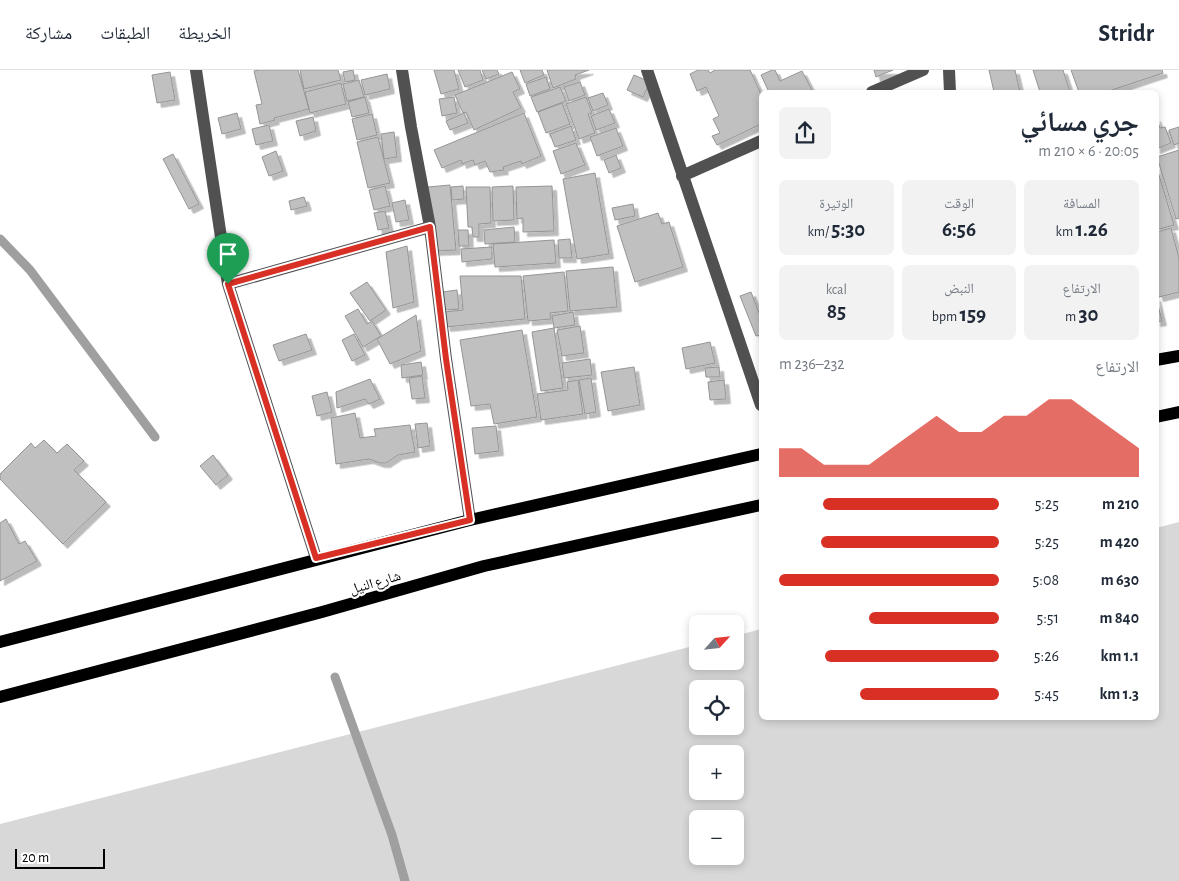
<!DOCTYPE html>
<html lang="ar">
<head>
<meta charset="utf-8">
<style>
  body { margin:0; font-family:"Alegreya Sans","Noto Naskh Arabic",sans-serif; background:#f2f2f3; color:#1f2937; direction:rtl; height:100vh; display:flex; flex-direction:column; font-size:19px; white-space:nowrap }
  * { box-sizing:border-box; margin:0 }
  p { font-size:16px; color:#747a83 }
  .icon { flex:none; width:28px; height:28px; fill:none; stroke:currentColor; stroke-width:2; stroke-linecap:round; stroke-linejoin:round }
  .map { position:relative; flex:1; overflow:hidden; direction:ltr }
  .sheet { position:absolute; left:759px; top:20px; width:400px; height:630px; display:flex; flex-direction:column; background:#fff; border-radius:8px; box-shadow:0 2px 8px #0003; direction:rtl }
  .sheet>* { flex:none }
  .needle { width:32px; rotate:63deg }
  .tools { position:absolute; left:689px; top:545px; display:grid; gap:10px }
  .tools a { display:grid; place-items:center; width:55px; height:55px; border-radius:8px; background:#fff; box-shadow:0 2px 8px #0003; font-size:25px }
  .scale { position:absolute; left:15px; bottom:12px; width:90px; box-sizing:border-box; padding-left:5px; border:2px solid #000; border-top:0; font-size:14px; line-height:18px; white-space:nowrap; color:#000; -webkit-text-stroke:4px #fff; paint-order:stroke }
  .pin { position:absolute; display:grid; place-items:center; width:42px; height:42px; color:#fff; margin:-51px -21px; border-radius:50% 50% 50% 0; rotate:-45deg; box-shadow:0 0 5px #0007 }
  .pin .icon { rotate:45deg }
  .round { display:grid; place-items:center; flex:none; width:52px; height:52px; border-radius:8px; background:#f2f2f3 }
  .summary { display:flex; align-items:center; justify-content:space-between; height:85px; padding:0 20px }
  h1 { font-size:28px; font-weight:700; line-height:38px }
  .stats { display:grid; grid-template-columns:repeat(3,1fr); gap:8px; height:85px; padding:5px 20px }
  .stats div { display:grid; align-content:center; border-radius:8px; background:#f2f2f3; text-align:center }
  .stats b { font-size:21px; font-weight:700 }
  .stats small { font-size:14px; font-weight:400 }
  .stats p { font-size:14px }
  .chart { height:140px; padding:10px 20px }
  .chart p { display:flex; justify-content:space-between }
  .chart svg { width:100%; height:90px; margin-top:5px; fill:#d93025; opacity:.7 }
  ul { padding:0 20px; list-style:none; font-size:16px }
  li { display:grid; grid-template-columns:80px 60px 1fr; align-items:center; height:38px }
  li i { height:12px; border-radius:6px; background:#d93025 }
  header { display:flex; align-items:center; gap:30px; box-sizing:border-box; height:70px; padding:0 25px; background:#fff; border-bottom:1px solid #e0e1e3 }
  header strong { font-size:24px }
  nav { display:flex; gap:28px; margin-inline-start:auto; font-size:18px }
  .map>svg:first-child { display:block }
</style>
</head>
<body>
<header>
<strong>Stridr</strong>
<nav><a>الخريطة</a><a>الطبقات</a><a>مشاركة</a></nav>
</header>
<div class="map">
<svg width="1179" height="811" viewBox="0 0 1179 811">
  <defs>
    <filter id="shadow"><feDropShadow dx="4.5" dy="4.5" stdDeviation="0" flood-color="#0004"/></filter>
  </defs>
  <rect width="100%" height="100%" fill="#fff"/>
  <!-- green -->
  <path fill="#d8d8d8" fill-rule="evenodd" d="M 1179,452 L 1179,811 L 0,811 L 0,754 L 697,575 L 698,591 L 735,591 L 735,566 L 761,559 L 761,648 L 1156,648 L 1156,458 ZM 698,619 L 735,619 L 735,656 L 698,656 ZM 698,684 L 735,684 L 735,721 L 698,721 ZM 698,749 L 735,749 L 735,786 L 698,786 Z"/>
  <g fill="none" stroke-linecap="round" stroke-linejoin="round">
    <!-- stream -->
    <path stroke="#9f9f9f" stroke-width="9" d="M 0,169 L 30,200 L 155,367
      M 335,607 L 392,765 L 405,811"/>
  </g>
  <!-- building -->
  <path fill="#c0c0c0" stroke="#959595" filter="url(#shadow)" d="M 259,0 L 298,0 L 309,39 L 274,48 L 275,50 L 260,54 L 256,35 L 262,34 L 254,1 Z
    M 300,0 L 338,0 L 341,10 L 304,19 Z
    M 353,0 L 355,10 L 345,12 L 343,2 Z
    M 434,0 L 454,0 L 459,19 L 441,24 Z
    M 458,0 L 480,0 L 483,10 L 465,17 Z
    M 482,0 L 497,0 L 499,4 L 486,9 Z
    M 520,0 L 542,0 L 544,5 L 525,13 Z
    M 547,0 L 589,0 L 575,5 L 576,9 L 553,18 Z
    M 698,0 L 708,0 L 710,3 L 715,0 L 750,0 L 761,24 L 761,54 L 717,75 L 712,66 L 720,63 L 713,49 L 719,46 L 706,17 L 697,21 L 690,4 Z
    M 772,0 L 775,0 L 780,11 L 802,1 L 813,22 L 775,22 L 774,20 L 769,22 L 761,5 Z
    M 874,0 L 893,0 L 876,7 Z
    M 989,0 L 1015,0 L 1020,22 L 994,22 Z
    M 1033,0 L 1063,0 L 1070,22 L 1040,22 Z
    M 1071,0 L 1162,0 L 1163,3 L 1106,22 L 1079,22 Z
    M 170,2 L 175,30 L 157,33 L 152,5 Z
    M 512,2 L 520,19 L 513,22 L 521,38 L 474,60 L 466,42 L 463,43 L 455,25 Z
    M 387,4 L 390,19 L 365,25 L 361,10 Z
    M 634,5 L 650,12 L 643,27 L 627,20 Z
    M 546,7 L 550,19 L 530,26 L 526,14 Z
    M 359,10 L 364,27 L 347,31 L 343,14 Z
    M 580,12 L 585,25 L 569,31 L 564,17 Z
    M 341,13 L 346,34 L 310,43 L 305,22 Z
    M 560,17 L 566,31 L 537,42 L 531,27 Z
    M 603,23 L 608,35 L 593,41 L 588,28 Z
    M 365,27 L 369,43 L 352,47 L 348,32 Z
    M 454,27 L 457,43 L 442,46 L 439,29 Z
    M 586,27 L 592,43 L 588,44 L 595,63 L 579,69 L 566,34 Z
    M 562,33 L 570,54 L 546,63 L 538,42 Z
    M 609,39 L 615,53 L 596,60 L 591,46 Z
    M 237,43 L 241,59 L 222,64 L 218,48 Z
    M 464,43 L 468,53 L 450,60 L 446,51 Z
    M 524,43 L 541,86 L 522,94 L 521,91 L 503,97 L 504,100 L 490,102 L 485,91 L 475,95 L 473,90 L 462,94 L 461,90 L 442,98 L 434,80 Z
    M 372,44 L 377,65 L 357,70 L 352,49 Z
    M 313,47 L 316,61 L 300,66 L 296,51 Z
    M 1156,47 L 1160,58 L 1165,57 L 1171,73 L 1156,79 Z
    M 269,55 L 273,71 L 256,75 L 252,59 Z
    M 571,56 L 576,70 L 555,77 L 550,64 Z
    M 1179,57 L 1179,73 L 1174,75 L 1169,60 Z
    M 616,58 L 623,76 L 597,86 L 590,67 Z
    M 394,62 L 397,87 L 384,89 L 381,64 Z
    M 378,67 L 390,113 L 368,118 L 357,72 Z
    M 576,73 L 585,95 L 561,104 L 553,81 Z
    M 1179,80 L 1179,148 L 1176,149 L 1157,87 Z
    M 276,81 L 283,101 L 269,106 L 262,87 Z
    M 173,84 L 199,134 L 189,139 L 163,89 Z
    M 616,85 L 621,98 L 609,103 L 604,90 Z
    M 1156,95 L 1174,155 L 1156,160 Z
    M 595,103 L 609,184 L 577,189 L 563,109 Z
    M 450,115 L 456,180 L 435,181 L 428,117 Z
    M 385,116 L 390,136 L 374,140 L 369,120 Z
    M 463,116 L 464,129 L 452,130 L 451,117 Z
    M 513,116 L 514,150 L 493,151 L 492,117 Z
    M 552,116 L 554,161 L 523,162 L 523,148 L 517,149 L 516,117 Z
    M 466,117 L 490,117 L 491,153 L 479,154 L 479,167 L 473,167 L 472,157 L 468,157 Z
    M 304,127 L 307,136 L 291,140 L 289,131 Z
    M 405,130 L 409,150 L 396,152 L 392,133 Z
    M 633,134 L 635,146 L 615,150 L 612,138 Z
    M 385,141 L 389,158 L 378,160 L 374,143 Z
    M 658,143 L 662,154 L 669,152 L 683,197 L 635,212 L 617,156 Z
    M 514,157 L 515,172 L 485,174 L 484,160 Z
    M 1171,158 L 1179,188 L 1179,222 L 1159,227 L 1156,217 L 1157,162 Z
    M 458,160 L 468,160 L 469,176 L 459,176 Z
    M 570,169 L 572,188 L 559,188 L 558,170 Z
    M 554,170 L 556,193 L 495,197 L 493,174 Z
    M 407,176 L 414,232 L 393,238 L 386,182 Z
    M 492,177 L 492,189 L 462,192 L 461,179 Z
    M 613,197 L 617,237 L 570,241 L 566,201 Z
    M 564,202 L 568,241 L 550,243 L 551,249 L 528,251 L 523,206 Z
    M 460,206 L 521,206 L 525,249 L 446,257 L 444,242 L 463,240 Z
    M 367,212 L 386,240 L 370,251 L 350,223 Z
    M 457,220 L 459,239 L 445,240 L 442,222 Z
    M 751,222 L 761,248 L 761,265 L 756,266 L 740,226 Z
    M 1156,227 L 1162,251 L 1156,252 Z
    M 358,239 L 367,254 L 372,251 L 381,266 L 363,277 L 345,246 Z
    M 573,242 L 575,255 L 554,258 L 552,246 Z
    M 416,245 L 421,281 L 390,294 L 377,269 Z
    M 580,256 L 584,283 L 562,286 L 557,260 Z
    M 554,258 L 563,318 L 541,321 L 532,262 Z
    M 522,260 L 537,347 L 494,354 L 490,334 L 471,336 L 460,270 Z
    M 306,264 L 312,280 L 279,291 L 273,275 Z
    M 354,264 L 365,285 L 352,291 L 342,270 Z
    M 710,272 L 715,293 L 686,299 L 682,278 Z
    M 590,289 L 592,305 L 564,308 L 562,293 Z
    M 421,292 L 423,305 L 402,308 L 401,295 Z
    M 634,297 L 640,335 L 608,341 L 601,302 Z
    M 719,297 L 720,307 L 706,307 L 705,298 Z
    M 422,306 L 425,328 L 412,329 L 409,308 Z
    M 591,308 L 596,342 L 585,344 L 579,310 Z
    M 370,309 L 380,329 L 369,334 L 365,329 L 337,338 L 336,322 Z
    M 578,310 L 583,344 L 541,350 L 537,324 L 568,320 L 567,312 Z
    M 724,310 L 726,329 L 710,330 L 708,312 Z
    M 327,322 L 332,342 L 317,346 L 312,326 Z
    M 355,343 L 360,368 L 376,366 L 374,359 L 410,355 L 415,382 L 398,385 L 386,393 L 380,393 L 369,389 L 336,394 L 331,348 Z
    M 427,353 L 430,376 L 418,378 L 415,354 Z
    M 496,356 L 499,381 L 475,384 L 472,358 Z
    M 44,370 L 57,383 L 67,374 L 84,391 L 74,400 L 106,432 L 63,474 L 0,409 L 0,404 L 31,373 L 35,378 Z
    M 213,385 L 228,405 L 216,415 L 200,396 Z
    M 6,449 L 19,474 L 25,471 L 37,491 L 0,511 L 0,453 Z"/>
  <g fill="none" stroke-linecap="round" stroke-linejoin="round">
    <!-- minor -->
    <path stroke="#515151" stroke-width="12" d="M 196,0 L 228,214 L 316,488
      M 402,0 L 411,57 L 430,157 L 446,289 L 470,450
      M 647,0 L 761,335
      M 949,0 L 950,22
      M 872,22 L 923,0
      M 682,106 L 761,71
      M 228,214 L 430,157"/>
    <!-- major -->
    <path stroke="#000" stroke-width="12" d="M 1156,290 L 1179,286
      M 1156,347 L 1179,342
      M 0,572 L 470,450 L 761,384
      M 0,627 L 322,542 L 484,496 L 761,435"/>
  </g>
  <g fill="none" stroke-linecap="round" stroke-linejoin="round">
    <defs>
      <path id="route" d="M 430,157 L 446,289 L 470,450 L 316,488 L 228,214 Z"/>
    </defs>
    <!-- route casing -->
    <use href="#route" stroke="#fff" stroke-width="10"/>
    <!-- route -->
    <use href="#route" stroke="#d93025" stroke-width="6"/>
  </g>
  <g text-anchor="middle" stroke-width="4.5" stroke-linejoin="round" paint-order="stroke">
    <!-- street labels -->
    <g font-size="14" fill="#000" stroke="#fff">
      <text transform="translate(375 512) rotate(-16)" y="5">شارع النيل</text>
    </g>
  </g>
</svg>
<div class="tools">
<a><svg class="needle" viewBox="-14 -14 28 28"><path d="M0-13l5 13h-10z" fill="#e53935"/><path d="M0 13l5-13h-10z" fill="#747a83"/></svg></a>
<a><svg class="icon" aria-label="locate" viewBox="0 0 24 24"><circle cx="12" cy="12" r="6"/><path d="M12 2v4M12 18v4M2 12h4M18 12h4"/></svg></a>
<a>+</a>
<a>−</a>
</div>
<div class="scale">20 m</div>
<div class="pin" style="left:228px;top:214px;background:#1e9e55"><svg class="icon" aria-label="arrive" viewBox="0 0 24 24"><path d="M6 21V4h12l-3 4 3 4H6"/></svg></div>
<section class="sheet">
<div class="summary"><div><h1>جري مسائي</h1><p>20:05 · 6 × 210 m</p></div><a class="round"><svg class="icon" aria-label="share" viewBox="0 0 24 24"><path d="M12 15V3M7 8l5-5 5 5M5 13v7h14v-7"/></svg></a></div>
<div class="stats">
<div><p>المسافة</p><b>1.26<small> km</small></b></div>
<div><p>الوقت</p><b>6:56</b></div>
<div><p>الوتيرة</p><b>5:30<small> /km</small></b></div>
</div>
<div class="stats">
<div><p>الارتفاع</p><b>30<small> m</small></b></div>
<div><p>النبض</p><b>159<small> bpm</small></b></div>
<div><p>kcal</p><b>85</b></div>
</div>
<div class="chart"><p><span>الارتفاع</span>232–236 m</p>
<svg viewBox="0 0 160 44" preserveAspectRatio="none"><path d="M0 44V30L10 30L20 38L30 38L40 38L50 30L60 22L70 14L80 22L90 22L100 14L110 14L120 6L130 6L140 14L150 22L160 30V44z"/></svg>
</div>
<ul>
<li><b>210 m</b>5:25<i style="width:80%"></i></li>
<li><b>420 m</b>5:25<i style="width:81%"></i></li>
<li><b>630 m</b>5:08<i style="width:100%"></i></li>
<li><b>840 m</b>5:51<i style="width:59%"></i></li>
<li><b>1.1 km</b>5:26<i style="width:79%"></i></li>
<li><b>1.3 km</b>5:45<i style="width:63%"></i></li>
</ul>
</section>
</div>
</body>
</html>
